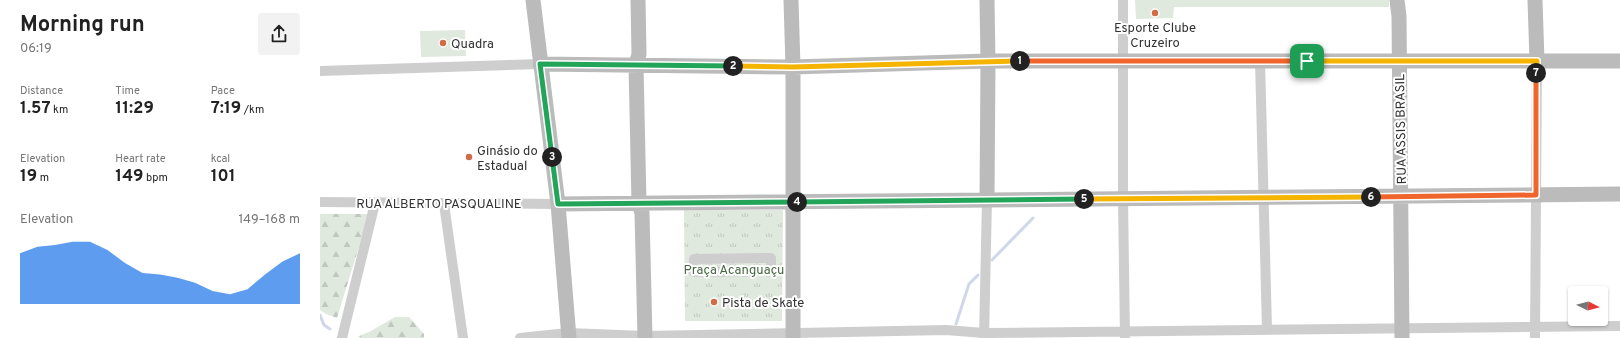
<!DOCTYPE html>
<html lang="en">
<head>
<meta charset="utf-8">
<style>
  body { margin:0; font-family:Overpass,sans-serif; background:#f2f2f2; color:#222; height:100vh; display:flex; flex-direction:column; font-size:15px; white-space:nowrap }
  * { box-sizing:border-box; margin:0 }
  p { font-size:13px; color:#767676 }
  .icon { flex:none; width:22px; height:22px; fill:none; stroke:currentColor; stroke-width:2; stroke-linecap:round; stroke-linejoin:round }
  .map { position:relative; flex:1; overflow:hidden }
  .panel { display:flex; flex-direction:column; background:#fff; width:320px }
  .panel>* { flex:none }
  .needle { width:26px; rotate:96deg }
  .tools { position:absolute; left:1248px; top:286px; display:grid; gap:8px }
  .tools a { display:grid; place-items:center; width:40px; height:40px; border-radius:4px; background:#fff; box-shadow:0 1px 3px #0004; font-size:20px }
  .pin { position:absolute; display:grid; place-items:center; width:34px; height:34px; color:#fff; margin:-17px; border-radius:8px; box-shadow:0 2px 6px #0006 }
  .km { position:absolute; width:20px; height:20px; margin:-10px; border-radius:50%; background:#222; color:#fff; font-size:11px; line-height:20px; text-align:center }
  .round { display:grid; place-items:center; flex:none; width:42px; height:42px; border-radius:4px; background:#f2f2f2 }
  .summary { display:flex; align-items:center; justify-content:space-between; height:68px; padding:0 20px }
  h1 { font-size:22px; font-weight:700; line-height:30px }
  .metrics { display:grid; grid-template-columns:repeat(3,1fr); gap:6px; height:68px; padding:4px 20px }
  .metrics div { display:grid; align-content:center }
  .metrics b { font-size:17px; font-weight:700 }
  .metrics small { font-size:11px; font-weight:400 }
  .metrics p { font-size:11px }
  .chart { height:112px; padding:8px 20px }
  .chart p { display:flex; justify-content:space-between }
  .chart svg { width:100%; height:72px; margin-top:4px; fill:#1a73e8; opacity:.7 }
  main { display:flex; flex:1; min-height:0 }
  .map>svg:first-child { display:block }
</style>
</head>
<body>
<main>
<section class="panel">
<div class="summary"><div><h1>Morning run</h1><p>06:19</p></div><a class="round"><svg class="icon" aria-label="share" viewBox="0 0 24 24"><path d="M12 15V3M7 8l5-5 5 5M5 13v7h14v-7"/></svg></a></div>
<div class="metrics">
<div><p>Distance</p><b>1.57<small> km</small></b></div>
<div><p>Time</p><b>11:29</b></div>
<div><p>Pace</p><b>7:19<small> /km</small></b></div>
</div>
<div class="metrics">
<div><p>Elevation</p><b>19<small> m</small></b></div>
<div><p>Heart rate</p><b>149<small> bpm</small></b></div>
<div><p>kcal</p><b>101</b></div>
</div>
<div class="chart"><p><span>Elevation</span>149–168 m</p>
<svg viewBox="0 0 160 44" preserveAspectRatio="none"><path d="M0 44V13L10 9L20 8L30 6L40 6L50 11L60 19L70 25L80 26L90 28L100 31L110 36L120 38L130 35L140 26L150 18L160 13V44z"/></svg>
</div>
</section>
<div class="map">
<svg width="1300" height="338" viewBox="0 0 1300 338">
  <defs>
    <pattern id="forest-firs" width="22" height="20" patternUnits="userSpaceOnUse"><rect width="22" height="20" fill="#e0e9de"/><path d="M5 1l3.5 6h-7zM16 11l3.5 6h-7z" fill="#c1c8bf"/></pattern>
    <pattern id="park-tufts" width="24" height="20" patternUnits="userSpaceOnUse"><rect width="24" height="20" fill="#e0e9de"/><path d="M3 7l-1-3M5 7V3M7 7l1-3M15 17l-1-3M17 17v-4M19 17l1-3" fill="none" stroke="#c1c8bf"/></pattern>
  </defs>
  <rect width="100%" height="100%" fill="#fff"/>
  <!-- forest -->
  <path fill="url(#forest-firs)" d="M 0,214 L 49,214 L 17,318 L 6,314 L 0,310 Z
    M 75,317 L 89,317 L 104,334 L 104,338 L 40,338 L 39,336 L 49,332 Z"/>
  <!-- park -->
  <path fill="url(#park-tufts)" d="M 364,210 L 463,210 L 462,321 L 365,321 Z"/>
  <!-- garden -->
  <path fill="#e0e9de" d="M 815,0 L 1069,0 L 1069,7 L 854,7 L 853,18 L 816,19 Z
    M 145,30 L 146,56 L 101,57 L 100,31 Z
    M 397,290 L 398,312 L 390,313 L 389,291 Z"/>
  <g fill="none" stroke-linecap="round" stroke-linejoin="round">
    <!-- stream -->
    <path stroke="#cfd7e9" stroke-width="3" d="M 672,260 L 713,218
      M 0,315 L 4,325 L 10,329
      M 636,324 L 649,284 L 658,275"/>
    <!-- street -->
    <path stroke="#cecece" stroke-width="10" d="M 803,0 L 803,199 L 805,338
      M 940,61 L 947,329
      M 0,71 L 220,64
      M 0,202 L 238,204
      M 124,204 L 143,338
      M 451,258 L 451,271 L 374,272 L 374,259 Z
      M 22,338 L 55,203
      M 200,338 L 248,333 L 325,336 L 626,330 L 664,333 L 1300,326
      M 664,338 L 667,200
      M 1215,338 L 1217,61"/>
    <!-- secondary -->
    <path stroke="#bbb" stroke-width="15" d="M 213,0 L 238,204 L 249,338
      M 318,0 L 319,54 L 316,65 L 319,203 L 322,213 L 325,338
      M 471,0 L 473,67 L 473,338
      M 667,0 L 668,61 L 667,200
      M 1077,0 L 1079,16 L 1082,338
      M 1215,0 L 1217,61
      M 220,64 L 473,67 L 668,61 L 1300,61
      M 238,204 L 1300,194"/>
  </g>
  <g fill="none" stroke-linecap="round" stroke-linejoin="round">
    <defs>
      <path id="split-1" d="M 700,61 L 987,61"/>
      <path id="split-2" d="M 413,66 L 473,67 L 700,61"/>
      <path id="split-3" d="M 232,157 L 220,64 L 413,66"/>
      <path id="split-4" d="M 232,157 L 238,204 L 477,202"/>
      <path id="split-5" d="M 477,202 L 764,199"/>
      <path id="split-6" d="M 764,199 L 1051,197"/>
      <path id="split-7" d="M 1051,197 L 1216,195 L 1216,73"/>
      <path id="split-8" d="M 987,61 L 1217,61 L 1216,73"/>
    </defs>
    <!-- split-1 casing -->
    <use href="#split-1" stroke="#fff" stroke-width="8"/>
    <!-- split-2 casing -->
    <use href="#split-2" stroke="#fff" stroke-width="8"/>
    <!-- split-3 casing -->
    <use href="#split-3" stroke="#fff" stroke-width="8"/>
    <!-- split-4 casing -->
    <use href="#split-4" stroke="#fff" stroke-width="8"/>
    <!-- split-5 casing -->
    <use href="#split-5" stroke="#fff" stroke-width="8"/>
    <!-- split-6 casing -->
    <use href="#split-6" stroke="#fff" stroke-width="8"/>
    <!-- split-7 casing -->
    <use href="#split-7" stroke="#fff" stroke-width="8"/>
    <!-- split-8 casing -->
    <use href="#split-8" stroke="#fff" stroke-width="8"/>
    <!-- split-1 -->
    <use href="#split-1" stroke="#f0652b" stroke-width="5"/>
    <!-- split-2 -->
    <use href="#split-2" stroke="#f5b400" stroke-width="5"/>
    <!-- split-3 -->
    <use href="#split-3" stroke="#22a559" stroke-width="5"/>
    <!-- split-4 -->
    <use href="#split-4" stroke="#22a559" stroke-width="5"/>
    <!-- split-5 -->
    <use href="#split-5" stroke="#22a559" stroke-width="5"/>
    <!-- split-6 -->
    <use href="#split-6" stroke="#f5b400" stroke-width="5"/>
    <!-- split-7 -->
    <use href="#split-7" stroke="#f0652b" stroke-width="5"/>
    <!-- split-8 -->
    <use href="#split-8" stroke="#f5b400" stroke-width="5"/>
  </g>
  <!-- markers -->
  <g fill="#d26b48" stroke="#fff" stroke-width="1.5">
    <circle cx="835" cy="13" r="4"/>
    <circle cx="123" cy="43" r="4"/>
    <circle cx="149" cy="157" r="4"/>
    <circle cx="394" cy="302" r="4"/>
  </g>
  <g text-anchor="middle" stroke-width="4" stroke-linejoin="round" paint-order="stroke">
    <!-- poi labels -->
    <g font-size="13" fill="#313131" stroke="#fff" text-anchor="start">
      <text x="835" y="32" text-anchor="middle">Esporte Clube<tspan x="835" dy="15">Cruzeiro</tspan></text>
      <text x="131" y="48">Quadra</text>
      <text x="157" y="155">Ginásio do<tspan x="157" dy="15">Estadual</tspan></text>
      <text x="402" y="307">Pista de Skate</text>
    </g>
    <!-- street labels -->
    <g font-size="13" fill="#313131" stroke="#fff">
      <text transform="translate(1080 129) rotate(-91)" y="5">RUA ASSIS BRASIL</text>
      <text x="119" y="208">RUA ALBERTO PASQUALINE</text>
    </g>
    <!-- park labels -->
    <g font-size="13" fill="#486843" stroke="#fff">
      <text x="414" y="274">Praça Acanguaçu</text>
    </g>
  </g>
</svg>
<div class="tools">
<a><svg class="needle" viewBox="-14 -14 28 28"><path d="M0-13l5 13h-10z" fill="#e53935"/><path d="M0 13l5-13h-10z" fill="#767676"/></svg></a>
</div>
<div class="pin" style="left:987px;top:61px;background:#1e9e55"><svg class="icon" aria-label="arrive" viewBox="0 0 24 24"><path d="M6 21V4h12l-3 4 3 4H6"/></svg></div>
<b class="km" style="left:700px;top:61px">1</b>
<b class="km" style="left:413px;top:66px">2</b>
<b class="km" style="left:232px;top:157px">3</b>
<b class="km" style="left:477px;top:202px">4</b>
<b class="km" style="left:764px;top:199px">5</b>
<b class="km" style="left:1051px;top:197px">6</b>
<b class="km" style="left:1216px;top:73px">7</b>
</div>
</main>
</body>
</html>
